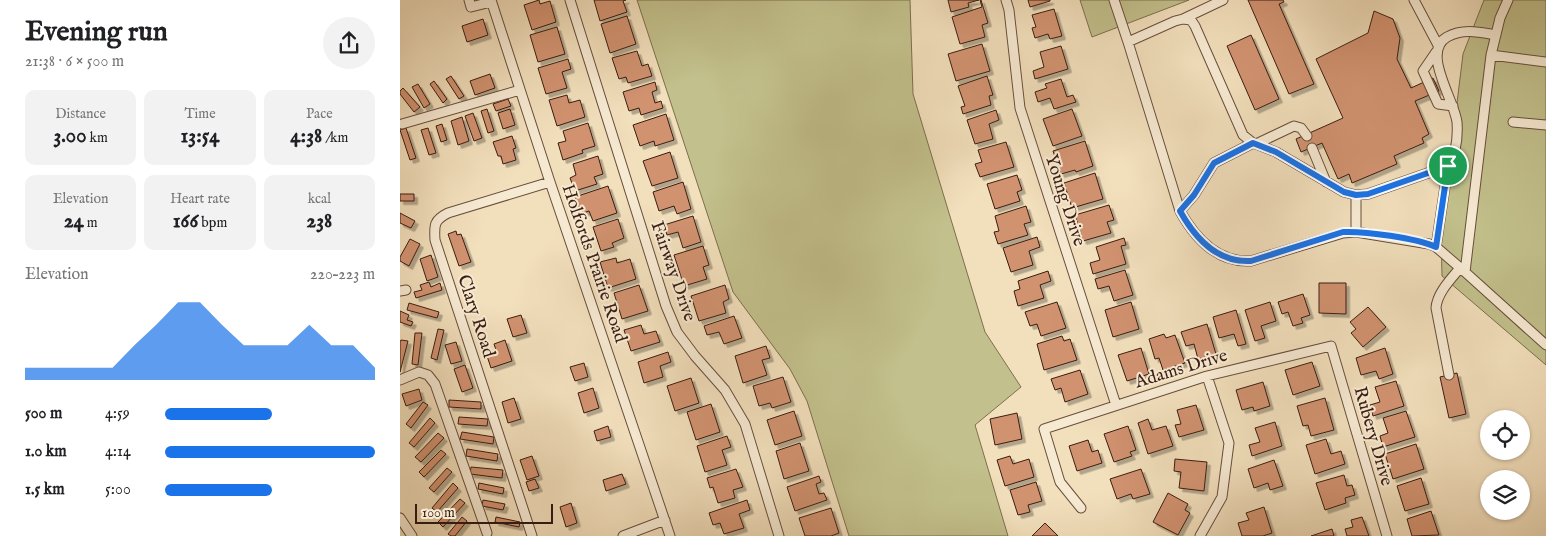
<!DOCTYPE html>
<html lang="en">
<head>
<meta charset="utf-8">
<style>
  body { margin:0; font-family:"IM FELL English",serif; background:#f2f2f2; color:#202124; height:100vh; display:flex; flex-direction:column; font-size:19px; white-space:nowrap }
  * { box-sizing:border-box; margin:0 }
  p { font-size:16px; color:#757577 }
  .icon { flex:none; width:28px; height:28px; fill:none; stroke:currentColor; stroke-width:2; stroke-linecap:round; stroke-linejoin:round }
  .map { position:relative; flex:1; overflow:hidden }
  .drawer { display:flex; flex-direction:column; background:#fff; width:400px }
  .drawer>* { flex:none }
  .buttons { position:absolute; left:1080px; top:410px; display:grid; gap:10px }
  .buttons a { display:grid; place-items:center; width:50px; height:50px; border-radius:50%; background:#fff; box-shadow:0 1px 4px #0004; font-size:25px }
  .scale { position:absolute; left:15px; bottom:12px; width:138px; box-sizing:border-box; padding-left:5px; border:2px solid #3a1d11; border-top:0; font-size:14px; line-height:18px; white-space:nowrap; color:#3a1d11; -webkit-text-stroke:4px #f7ead3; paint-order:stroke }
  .pin { position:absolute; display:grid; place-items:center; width:42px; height:42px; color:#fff; margin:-21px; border:2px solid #fff; border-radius:50%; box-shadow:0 1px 5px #0007 }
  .round { display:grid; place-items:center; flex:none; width:52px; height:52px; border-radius:26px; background:#f2f2f2 }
  .headline { display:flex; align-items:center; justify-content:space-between; height:85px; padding:0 25px }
  h1 { font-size:28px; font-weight:700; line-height:38px }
  .figures { display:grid; grid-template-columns:repeat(3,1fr); gap:8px; height:85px; padding:5px 25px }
  .figures div { display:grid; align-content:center; border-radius:10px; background:#f2f2f2; text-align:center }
  .figures b { font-size:21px; font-weight:700 }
  .figures small { font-size:14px; font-weight:400 }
  .figures p { font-size:14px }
  .chart { height:140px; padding:10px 25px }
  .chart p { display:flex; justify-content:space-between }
  .chart svg { width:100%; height:90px; margin-top:5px; fill:#1a73e8; opacity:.7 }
  ul { padding:0 25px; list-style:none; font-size:16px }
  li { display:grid; grid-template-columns:80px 60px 1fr; align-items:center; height:38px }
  li i { height:12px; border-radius:6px; background:#1a73e8 }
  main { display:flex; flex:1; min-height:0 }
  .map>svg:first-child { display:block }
</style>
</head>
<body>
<main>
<section class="drawer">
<div class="headline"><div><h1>Evening run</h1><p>21:38 · 6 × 500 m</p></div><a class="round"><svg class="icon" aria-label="share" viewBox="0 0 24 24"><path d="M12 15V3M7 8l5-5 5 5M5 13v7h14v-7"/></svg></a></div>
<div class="figures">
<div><p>Distance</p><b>3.00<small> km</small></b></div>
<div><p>Time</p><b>13:54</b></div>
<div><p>Pace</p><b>4:38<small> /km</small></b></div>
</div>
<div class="figures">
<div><p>Elevation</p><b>24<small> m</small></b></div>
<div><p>Heart rate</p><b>166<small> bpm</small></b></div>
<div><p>kcal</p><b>238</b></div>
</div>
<div class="chart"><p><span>Elevation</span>220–223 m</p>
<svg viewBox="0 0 160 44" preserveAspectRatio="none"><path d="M0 44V38L10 38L20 38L30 38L40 38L50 27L60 17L70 6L80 6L90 17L100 27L110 27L120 27L130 17L140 27L150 27L160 38V44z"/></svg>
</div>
<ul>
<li><b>500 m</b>4:59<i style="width:51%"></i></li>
<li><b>1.0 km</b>4:14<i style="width:100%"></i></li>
<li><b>1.5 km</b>5:00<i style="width:51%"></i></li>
</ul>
</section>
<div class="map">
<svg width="1146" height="536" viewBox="0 0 1146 536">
  <defs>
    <filter id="shadow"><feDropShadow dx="3.5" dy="3.5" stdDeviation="0" flood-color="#0004"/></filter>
  </defs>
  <rect width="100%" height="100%" fill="#f2dfbc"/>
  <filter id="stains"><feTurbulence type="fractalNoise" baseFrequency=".004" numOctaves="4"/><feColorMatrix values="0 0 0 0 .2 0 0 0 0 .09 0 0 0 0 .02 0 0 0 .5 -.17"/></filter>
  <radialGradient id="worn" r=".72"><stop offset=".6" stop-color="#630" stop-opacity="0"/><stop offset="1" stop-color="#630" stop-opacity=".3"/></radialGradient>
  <!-- green -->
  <path fill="#c2c08c" stroke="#7e6e4e" d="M 237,0 L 510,0 L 513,94 L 585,332 L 621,387 L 575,425 L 608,536 L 449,536 L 407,401 L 390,369 L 333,292 Z
    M 680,0 L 789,0 L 692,37 Z
    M 1084,0 L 1146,0 L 1146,365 L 1042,276 L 1041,233 L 1063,54 Z"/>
  <!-- building -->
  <path fill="#d19270" stroke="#3a1d11" filter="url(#shadow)" d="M 139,0 L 140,4 L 150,1 L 156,22 L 132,30 L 124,5 Z
    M 194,0 L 226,0 L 223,1 L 227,12 L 200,21 Z
    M 548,0 L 579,0 L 568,3 L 569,7 L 551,12 Z
    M 580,0 L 581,0 L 588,23 L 582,25 L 585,37 L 560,44 L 552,17 L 582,7 Z
    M 628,0 L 650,0 L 650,1 L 630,7 Z
    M 848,0 L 883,0 L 884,2 L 879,4 L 914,84 L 889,94 Z
    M 654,9 L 662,36 L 650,39 L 648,34 L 635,38 L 632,28 L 636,27 L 632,15 Z
    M 974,11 L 993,19 L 1000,38 L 997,59 L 1011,88 L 1033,78 L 1039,91 L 1015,101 L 1029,134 L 1022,138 L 1024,143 L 994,156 L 997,164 L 952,183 L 949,174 L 938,179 L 922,143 L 901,152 L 896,139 L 943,118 L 916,59 L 968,33 Z
    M 227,16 L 236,44 L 210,53 L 201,24 Z
    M 83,19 L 88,35 L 67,42 L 62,26 Z
    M 157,27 L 165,54 L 138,62 L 130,35 Z
    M 851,35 L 879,99 L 855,110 L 827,46 Z
    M 582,44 L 590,71 L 556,81 L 548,54 Z
    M 661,46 L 668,69 L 635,79 L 633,71 L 644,67 L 640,52 Z
    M 237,51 L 242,66 L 248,64 L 252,76 L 228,83 L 226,77 L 219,79 L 212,58 Z
    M 168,59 L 171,69 L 162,72 L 167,88 L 146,94 L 138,68 Z
    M 90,74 L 95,88 L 75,95 L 70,81 Z
    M 51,76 L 64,96 L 59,99 L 46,79 Z
    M 587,76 L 593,95 L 589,96 L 591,105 L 563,114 L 561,107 L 565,106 L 558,86 Z
    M 661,79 L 667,97 L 673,95 L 676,102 L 654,109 L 650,98 L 638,102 L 635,92 L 647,88 L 645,84 Z
    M 34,81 L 47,99 L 43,103 L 30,84 Z
    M 255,82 L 257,90 L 252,92 L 255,103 L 261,101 L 263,108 L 241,115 L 239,108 L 229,111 L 223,92 Z
    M 18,84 L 30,104 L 24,108 L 12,87 Z
    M 3,88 L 20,107 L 14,112 L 0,94 L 0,91 Z
    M 167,95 L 169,103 L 180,100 L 185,117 L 157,126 L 149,100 Z
    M 108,99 L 111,106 L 96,111 L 93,104 Z
    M 87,109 L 94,131 L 88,133 L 81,111 Z
    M 110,109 L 115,125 L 103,129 L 98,113 Z
    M 672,109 L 682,136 L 653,146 L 643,119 Z
    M 596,110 L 599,120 L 589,124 L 593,139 L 575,144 L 567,120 Z
    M 73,113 L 82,138 L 74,141 L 65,116 Z
    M 266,114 L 274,140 L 255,146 L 254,141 L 240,146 L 233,125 Z
    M 62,117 L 69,141 L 58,145 L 51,121 Z
    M 188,123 L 195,146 L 182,150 L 183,153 L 163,160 L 158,143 L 166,141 L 163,131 Z
    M 42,124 L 47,140 L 41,142 L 36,126 Z
    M 6,128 L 16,158 L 10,160 L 0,130 Z
    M 28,128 L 36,153 L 29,155 L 21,130 Z
    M 112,136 L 116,148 L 113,149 L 116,160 L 103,164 L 101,156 L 98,156 L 93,142 Z
    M 685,141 L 693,166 L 676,172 L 675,170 L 661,174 L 653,151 Z
    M 606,142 L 614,167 L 580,177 L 575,164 L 582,162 L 578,150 Z
    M 270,152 L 278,178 L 252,186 L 243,161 Z
    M 198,156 L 203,174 L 194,177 L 197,184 L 175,191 L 170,178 L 176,175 L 173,164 Z
    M 695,173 L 703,199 L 672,208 L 664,183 Z
    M 617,175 L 622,190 L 617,192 L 620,201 L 595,209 L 587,184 Z
    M 283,182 L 291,209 L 277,214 L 274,206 L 259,211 L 253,192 Z
    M 208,186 L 217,213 L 193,221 L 189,211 L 181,214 L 175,197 Z
    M 0,194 L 14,194 L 14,201 L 0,201 Z
    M 709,205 L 714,220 L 707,222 L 711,233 L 683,241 L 675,215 Z
    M 626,206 L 631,222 L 624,224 L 628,235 L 598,244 L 594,232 L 599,231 L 595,216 Z
    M 0,213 L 15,221 L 11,228 L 0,223 Z
    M 293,216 L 301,242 L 283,248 L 278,232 L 267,235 L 264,225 Z
    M 218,219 L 224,238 L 212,243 L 214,247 L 201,251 L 193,227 Z
    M 56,231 L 57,235 L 61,234 L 71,262 L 59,266 L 48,234 Z
    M 637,237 L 640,247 L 629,251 L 633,265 L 611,272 L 603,248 Z
    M 724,238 L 726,245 L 721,246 L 726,264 L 693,274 L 690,263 L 700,260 L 696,247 Z
    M 10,239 L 20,244 L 9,266 L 0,261 L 0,257 Z
    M 303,246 L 309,265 L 303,267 L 307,279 L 284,286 L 274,255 Z
    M 31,255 L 38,277 L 27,281 L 20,259 Z
    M 216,258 L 217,263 L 230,259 L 236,279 L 208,288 L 200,262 Z
    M 725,270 L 733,295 L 714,301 L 709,286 L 698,289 L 695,279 Z
    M 648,271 L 651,281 L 640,285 L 644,298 L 618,306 L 614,291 L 620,289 L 618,281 Z
    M 29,282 L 31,287 L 40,283 L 42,290 L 16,298 L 14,292 L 22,290 L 20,285 Z
    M 919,283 L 946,283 L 946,314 L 919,313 Z
    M 239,285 L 248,311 L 222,319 L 214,293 Z
    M 325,285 L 329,299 L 323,302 L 326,313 L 299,321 L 291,296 Z
    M 903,294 L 910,315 L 901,318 L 903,323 L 893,326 L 888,312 L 882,314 L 878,302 Z
    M 657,302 L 666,328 L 641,336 L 637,324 L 630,326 L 625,312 Z
    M 731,302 L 739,329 L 713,337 L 705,310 Z
    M 870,302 L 876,321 L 861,326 L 865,338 L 855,341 L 845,310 Z
    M 9,303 L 39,312 L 37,318 L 7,310 Z
    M 968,307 L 986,327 L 963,347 L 951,333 L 956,329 L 950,322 Z
    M 836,310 L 846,344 L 838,346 L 834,334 L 819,338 L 813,317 Z
    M 0,311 L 9,315 L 7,320 L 13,322 L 11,326 L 0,322 Z
    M 121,315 L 127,333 L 113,337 L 107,319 Z
    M 334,316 L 342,338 L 324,344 L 319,332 L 307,335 L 304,326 Z
    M 807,324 L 816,354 L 798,359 L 794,344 L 786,346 L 781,332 Z
    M 241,325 L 244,334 L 256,331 L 260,342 L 231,351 L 224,330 Z
    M 38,329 L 44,330 L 37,360 L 31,358 Z
    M 15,333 L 22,333 L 18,365 L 12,364 Z
    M 764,334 L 766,338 L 775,335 L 785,363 L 763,370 L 759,358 L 755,359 L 749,339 Z
    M 662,336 L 664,341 L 670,339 L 677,360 L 644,370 L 637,344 Z
    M 1,340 L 8,341 L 0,372 L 0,342 Z
    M 105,340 L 112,361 L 91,368 L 87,356 L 97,353 L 94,344 Z
    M 56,342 L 62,361 L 51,364 L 45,345 Z
    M 366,346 L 370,358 L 362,360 L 367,375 L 343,383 L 335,356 Z
    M 741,348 L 749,374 L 727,381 L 718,355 Z
    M 985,348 L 993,374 L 979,379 L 976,371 L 961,375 L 956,358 Z
    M 268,352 L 271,362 L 260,366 L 263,377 L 244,383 L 238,362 Z
    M 912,362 L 920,386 L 893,395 L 885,370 Z
    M 184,363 L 188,377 L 175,381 L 170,367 Z
    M 65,365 L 73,388 L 62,392 L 54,369 Z
    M 680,370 L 688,394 L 665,402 L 661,388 L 655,390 L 651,379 Z
    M 1057,373 L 1066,414 L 1049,418 L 1040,377 Z
    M 383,377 L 391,402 L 372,408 L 370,403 L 359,406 L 353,386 Z
    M 291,378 L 299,403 L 275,411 L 267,386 Z
    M 996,381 L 1004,406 L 973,416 L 970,405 L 980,402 L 975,387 Z
    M 863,382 L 870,406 L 854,411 L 853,407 L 842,410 L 836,390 Z
    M 193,388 L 199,408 L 184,413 L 178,393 Z
    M 19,389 L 22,400 L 6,406 L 2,394 Z
    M 114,398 L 121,419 L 108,423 L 102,402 Z
    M 925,398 L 934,430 L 911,436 L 908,425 L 903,426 L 897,406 Z
    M 49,400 L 81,402 L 81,409 L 49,407 Z
    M 23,402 L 28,405 L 11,428 L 6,424 Z
    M 311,404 L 320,432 L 296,440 L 287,412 Z
    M 796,405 L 804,430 L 779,437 L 775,425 L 781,424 L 777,410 Z
    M 394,411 L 402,436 L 375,445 L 367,420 Z
    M 1006,411 L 1015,437 L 983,447 L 980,436 L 988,433 L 983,418 Z
    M 617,413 L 622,439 L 595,445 L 590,419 Z
    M 59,417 L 88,419 L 87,426 L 58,424 Z
    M 30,418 L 35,423 L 14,447 L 9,443 Z
    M 748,419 L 752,430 L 766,426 L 773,446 L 748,454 L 738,423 Z
    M 875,422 L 882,446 L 852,456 L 849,445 L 860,442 L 855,428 Z
    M 208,426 L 211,437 L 197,441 L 194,431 Z
    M 728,426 L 736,450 L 730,452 L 732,456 L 714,462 L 704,434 Z
    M 62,432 L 94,437 L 93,444 L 60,439 Z
    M 38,433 L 44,438 L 21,462 L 15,457 Z
    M 327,436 L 331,447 L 322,450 L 327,465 L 305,472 L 297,446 Z
    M 926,439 L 931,454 L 941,451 L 945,464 L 915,474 L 906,445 Z
    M 688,440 L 692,452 L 698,450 L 702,463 L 677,471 L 669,446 Z
    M 400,443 L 409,471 L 384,479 L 376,451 Z
    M 1016,444 L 1024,469 L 993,479 L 985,454 Z
    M 67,449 L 98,454 L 97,461 L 66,456 Z
    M 41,450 L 46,454 L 24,477 L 19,472 Z
    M 132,456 L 139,476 L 127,480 L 120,460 Z
    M 610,456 L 613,464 L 629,459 L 634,477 L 605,486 L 597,460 Z
    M 775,459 L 807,462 L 804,491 L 779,488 L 781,472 L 774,471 Z
    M 874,460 L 883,486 L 870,490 L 868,483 L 854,488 L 848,469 Z
    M 71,467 L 103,470 L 102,478 L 70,474 Z
    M 47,468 L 52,472 L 34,492 L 29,488 Z
    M 336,469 L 343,487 L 333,490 L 335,498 L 318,503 L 313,487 L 310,488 L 307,478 Z
    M 741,469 L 750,494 L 733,499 L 731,494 L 717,499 L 710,479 Z
    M 222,474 L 226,484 L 206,491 L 203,480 Z
    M 944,475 L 947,486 L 952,485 L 955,495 L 945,498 L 946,503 L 925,510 L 916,483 Z
    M 419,476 L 421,482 L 416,484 L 419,494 L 424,493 L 427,500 L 395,511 L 387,487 Z
    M 1021,478 L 1029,504 L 1005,511 L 997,486 Z
    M 135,479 L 139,488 L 129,491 L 126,482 Z
    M 636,482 L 642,501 L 628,505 L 630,512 L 618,515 L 610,490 Z
    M 53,483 L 58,488 L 37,512 L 32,508 Z
    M 79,483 L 104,488 L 103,494 L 78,489 Z
    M 768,493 L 788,504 L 785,510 L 790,513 L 778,535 L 753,522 Z
    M 60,499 L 65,503 L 43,527 L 38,522 Z
    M 83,500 L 105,504 L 103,510 L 82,506 Z
    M 347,500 L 350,510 L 339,514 L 344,528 L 324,534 L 320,523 L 313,525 L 309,513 Z
    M 171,503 L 177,523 L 166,527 L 160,507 Z
    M 864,507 L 872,533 L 863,536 L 842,536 L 838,523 L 849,520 L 846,513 Z
    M 431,508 L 439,533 L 431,536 L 405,536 L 399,518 Z
    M 1031,511 L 1039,535 L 1012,536 L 1007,519 Z
    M 62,517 L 67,521 L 55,536 L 51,536 L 48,534 Z
    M 96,517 L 120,522 L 119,527 L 95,522 Z
    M 962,517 L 969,536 L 947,536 L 945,529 L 953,527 L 951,520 Z
    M 645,523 L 658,536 L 632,536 Z
    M 932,529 L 934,536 L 911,536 Z"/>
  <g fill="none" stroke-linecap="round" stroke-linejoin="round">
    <defs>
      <path id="minor" d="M 69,0 L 71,7 L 91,2
        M 91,0 L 150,182 L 270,536
        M 170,0 L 266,306 L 277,332 L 295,356 L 325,390 L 345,424 L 379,536
        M 606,0 L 609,10 L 620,108 L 716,405
        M 714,0 L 728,42
        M 1014,0 L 1039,47
        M 1108,0 L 1100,18 L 1091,55 L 1065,272 L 1146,345
        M 783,19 L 823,0
        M 1036,52 L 1023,71 L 1038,104 L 1053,106
        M 1091,55 L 1146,62
        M 1113,122 L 1146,125
        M 2,124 L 120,90
        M 856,144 L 894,126 L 901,128 L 907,136
        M 912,148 L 926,182
        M 956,195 L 956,232
        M 780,211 L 794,195 L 814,163 L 853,143
        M 1036,247 L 1048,166
        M 1065,272 L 1036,247 L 1029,244 L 956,232 L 943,233 L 851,261 C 817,263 795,238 780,211 L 728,42 L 775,21 L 783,19 L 791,20 L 795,26 L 843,135 L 853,143 L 876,152 L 944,192 L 956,195 L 968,194 L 1048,166 C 1056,154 1058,137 1057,122 C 1054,99 1021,52 1047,37 C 1063,28 1079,32 1096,35
        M 0,291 L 6,290
        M 1049,375 L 1036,308 C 1037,293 1051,279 1060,268
        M 0,380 L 19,372 L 28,375 L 35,384 L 87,533
        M 681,508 L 660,482 L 644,429 L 807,376 L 931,346 L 987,536
        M 0,518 L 12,536
        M 132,536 L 35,240 C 34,225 34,220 48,213 L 150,182
        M 223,536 L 265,520
        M 800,536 L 822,497 L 829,443 L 807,376"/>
    </defs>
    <!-- minor casing -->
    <use href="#minor" stroke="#684e3c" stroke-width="11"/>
    <!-- minor -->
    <use href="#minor" stroke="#f7ead3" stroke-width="9"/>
  </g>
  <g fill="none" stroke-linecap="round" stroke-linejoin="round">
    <defs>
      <path id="route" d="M 853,143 L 876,152 L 944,192 L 956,195 L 968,194 L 1048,166 L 1036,247 C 1016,238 965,231 943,232 L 851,261 C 817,263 795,238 780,211 L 794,195 L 814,163 Z"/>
    </defs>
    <!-- route casing -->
    <use href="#route" stroke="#fff" stroke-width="10"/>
    <!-- route -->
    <use href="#route" stroke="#1a73e8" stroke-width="6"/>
  </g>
  <g text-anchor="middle" stroke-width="4" stroke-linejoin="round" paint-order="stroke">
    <!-- street labels -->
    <g font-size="18" fill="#3a1d11" stroke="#f7ead3">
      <text transform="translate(666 200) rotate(72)" y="6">Young Drive</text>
      <text transform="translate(195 263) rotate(71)" y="6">Holfords Prairie Road</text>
      <text transform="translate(274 271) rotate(71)" y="6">Fairway Drive</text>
      <text transform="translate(77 316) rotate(72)" y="6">Clary Road</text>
      <text transform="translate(781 368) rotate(-17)" y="6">Adams Drive</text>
      <text transform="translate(974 436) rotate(74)" y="6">Rubery Drive</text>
    </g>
  </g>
  <rect width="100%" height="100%" filter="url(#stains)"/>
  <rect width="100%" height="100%" fill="url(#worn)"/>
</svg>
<div class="buttons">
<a><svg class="icon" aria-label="locate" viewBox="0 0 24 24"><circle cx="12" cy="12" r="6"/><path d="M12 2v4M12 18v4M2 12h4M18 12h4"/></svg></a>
<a><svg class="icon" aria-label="layers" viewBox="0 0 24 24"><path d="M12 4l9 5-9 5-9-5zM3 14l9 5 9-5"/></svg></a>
</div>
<div class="scale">100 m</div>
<div class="pin" style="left:1048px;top:166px;background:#1e9e55"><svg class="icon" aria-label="arrive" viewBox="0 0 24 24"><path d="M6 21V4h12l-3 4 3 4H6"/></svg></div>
</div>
</main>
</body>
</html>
